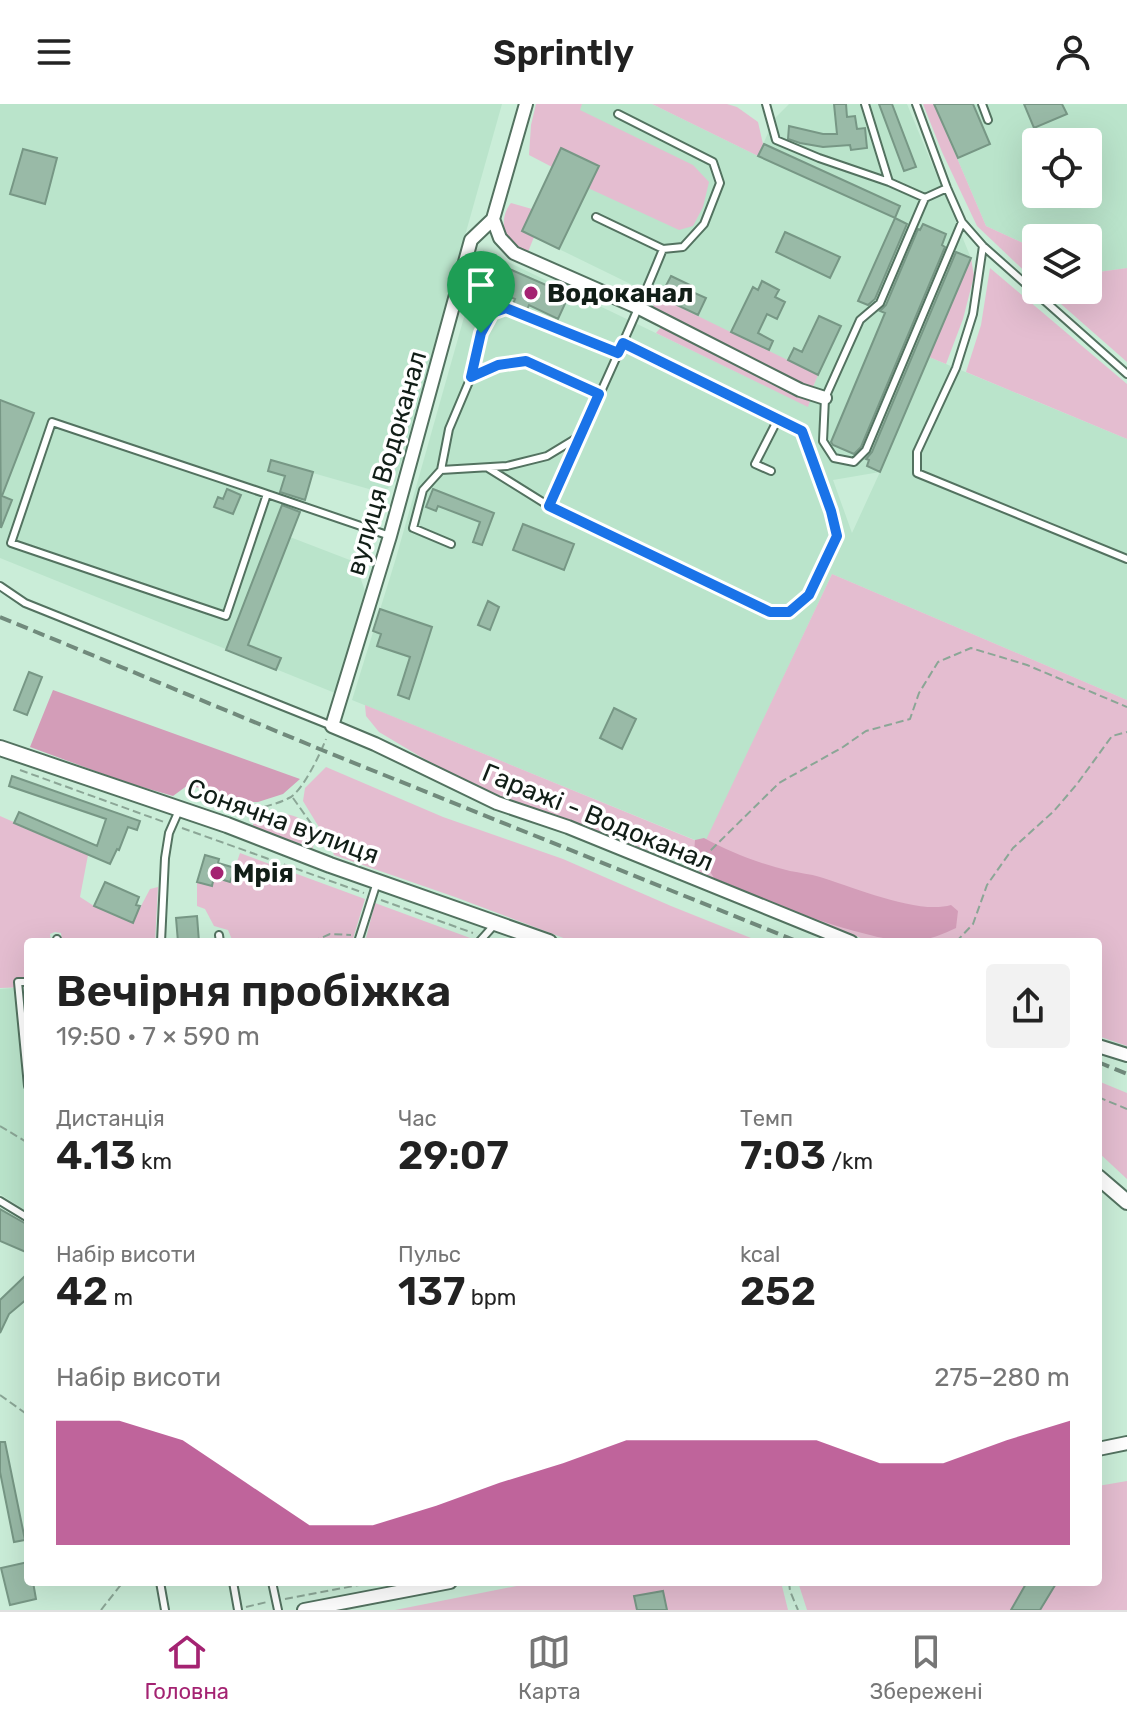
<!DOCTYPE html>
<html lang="uk">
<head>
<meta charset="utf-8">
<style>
  body { margin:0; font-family:Rubik,sans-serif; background:#f2f2f2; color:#222; height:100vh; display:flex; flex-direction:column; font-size:30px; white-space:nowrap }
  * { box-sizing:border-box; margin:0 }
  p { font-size:26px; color:#767676 }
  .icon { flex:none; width:44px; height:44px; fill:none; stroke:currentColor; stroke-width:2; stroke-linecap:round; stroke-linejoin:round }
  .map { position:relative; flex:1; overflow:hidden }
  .details { position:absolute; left:24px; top:834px; width:1078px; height:648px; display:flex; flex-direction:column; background:#fff; border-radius:8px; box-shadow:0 8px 32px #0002 }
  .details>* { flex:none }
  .controls { position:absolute; left:1022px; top:24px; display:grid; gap:16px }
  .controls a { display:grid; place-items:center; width:80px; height:80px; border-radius:8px; background:#fff; box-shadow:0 8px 32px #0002; font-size:40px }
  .pin { position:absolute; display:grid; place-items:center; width:68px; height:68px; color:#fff; margin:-82px -34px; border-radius:50% 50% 50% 0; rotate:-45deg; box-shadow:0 0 8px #0007 }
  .pin .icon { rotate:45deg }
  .round { display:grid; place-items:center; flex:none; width:84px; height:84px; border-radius:8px; background:#f2f2f2 }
  .head { display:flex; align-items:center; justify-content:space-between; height:136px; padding:0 32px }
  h1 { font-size:44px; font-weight:600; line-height:60px }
  .metrics { display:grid; grid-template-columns:repeat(3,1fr); gap:12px; height:136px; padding:8px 32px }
  .metrics div { display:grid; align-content:center }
  .metrics b { font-size:40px; font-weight:600 }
  .metrics small { font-size:22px; font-weight:400 }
  .metrics p { font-size:22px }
  .chart { height:224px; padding:16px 32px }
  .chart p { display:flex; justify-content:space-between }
  .chart svg { width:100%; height:144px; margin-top:8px; fill:#a42372; opacity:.7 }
  header { display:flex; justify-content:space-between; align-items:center; height:104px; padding:0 32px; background:#fff; font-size:36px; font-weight:600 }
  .tab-bar { display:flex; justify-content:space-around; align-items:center; height:112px; border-top:2px solid #e0e0e0; background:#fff; font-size:22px; color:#767676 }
  .tab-bar a { display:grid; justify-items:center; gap:4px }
  .tab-bar .selected { color:#a42372 }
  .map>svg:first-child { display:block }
</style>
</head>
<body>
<header><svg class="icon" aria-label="menu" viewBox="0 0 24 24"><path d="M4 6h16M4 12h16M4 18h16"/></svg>Sprintly<svg class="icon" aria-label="person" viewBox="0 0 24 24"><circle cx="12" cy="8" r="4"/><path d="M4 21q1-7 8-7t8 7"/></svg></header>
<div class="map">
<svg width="1127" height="1506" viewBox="0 0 1127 1506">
  <rect width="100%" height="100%" fill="#caedd8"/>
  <!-- built -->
  <path fill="#bae4cb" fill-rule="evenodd" d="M 0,0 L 502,0 L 396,377 L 383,389 L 313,369 L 305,396 L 290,433 L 355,458 L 365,487 L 335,589 L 0,454 Z
    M 582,0 L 652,0 L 758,52 L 774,15 L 789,0 L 907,0 L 971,154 L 929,253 L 1127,335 L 1127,596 L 832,470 L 705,740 L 352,596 L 396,454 L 483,146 L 808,302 L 817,271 L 522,127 ZM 880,368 L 852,429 L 833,376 Z
    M 934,0 L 1127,0 L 1127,164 L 1091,169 L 1088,168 L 1088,134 L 1036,134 L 1036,145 L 986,122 ZM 1036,38 L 1088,38 L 1088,90 L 1036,90 Z
    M 28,883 L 28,1108 L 0,1090 L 0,885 Z"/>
  <!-- green -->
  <path fill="#e4bdd0" d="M 536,0 L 582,0 L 580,6 L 693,61 L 709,78 L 703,103 L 693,122 L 679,126 L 588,84 L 598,61 L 562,44 L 552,63 L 529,51 L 531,21 Z
    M 652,0 L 727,0 L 737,3 L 758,18 L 763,40 L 758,52 Z
    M 923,0 L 934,0 L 986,122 L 1036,145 L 1036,178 L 977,122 L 942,48 Z
    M 511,99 L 532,105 L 522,127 L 534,133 L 528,148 C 522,145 514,142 510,137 C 501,126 502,110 511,99 Z
    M 971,154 L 974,172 L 963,215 L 946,260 L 929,253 Z
    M 990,164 L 1127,280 L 1127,335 L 966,268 L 981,221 Z
    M 1127,164 L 1127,258 L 1045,186 L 1088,186 L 1088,168 L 1091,169 Z
    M 651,189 L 818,271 L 813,283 L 807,283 L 699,229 L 654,204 Z
    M 662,222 L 804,292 L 810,297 L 808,303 L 656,229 Z
    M 832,470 L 1127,596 L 1127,942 L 1098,932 L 1098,838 L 871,838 L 702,771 L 696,762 L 700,749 L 684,754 L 663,752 L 474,682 L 421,653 L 379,628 L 366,612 L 365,601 L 704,740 Z
    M 326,663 L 443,713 L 563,755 L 671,802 L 761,838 L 574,838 L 455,793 L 334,751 L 331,743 L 303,697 L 305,684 Z
    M 261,708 C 286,709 317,710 313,744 L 253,724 L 253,715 Z
    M 0,712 L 88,751 L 80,793 L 94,802 L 132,819 L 150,785 L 158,783 L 155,838 L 62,838 L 61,829 L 55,828 L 50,830 L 51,838 L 28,838 L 28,883 L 0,884 Z
    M 240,749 L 365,795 L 352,838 L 233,838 L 228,826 L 214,822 L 205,805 L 197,802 L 197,778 L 211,782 L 214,773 L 230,778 Z
    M 375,799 L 473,835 L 470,838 L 365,838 Z
    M 1098,977 L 1127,989 L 1127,1075 L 1098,1048 Z
    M 1127,1377 L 1127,1506 L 807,1506 L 798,1478 L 1098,1478 L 1098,1382 Z
    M 537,1478 L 781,1478 L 788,1506 L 395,1506 Z"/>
  <!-- forest -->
  <path fill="#d39db8" d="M 53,586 L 300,675 L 283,690 L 258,698 L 241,698 L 219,689 L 188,681 L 173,692 L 125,678 L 30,643 Z
    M 704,734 C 730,748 760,760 790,767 C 800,769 810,770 820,773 C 853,783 918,811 951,801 L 958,807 L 956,824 C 943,830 929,836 915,837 C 899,838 881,834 866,830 C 813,817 764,795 714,774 L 706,761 L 694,749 L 695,736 Z"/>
  <!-- building -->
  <path fill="#99baa7" stroke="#779785" stroke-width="2" d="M 834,0 L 846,0 L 847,13 L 855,12 L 857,25 L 865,24 L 867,44 L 851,46 L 850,41 L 823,43 L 800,39 L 788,35 L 789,22 L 823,30 L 837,30 Z
    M 879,0 L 892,0 L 916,63 L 904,67 Z
    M 934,0 L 973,0 L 990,40 L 958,54 Z
    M 1024,0 L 1062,0 L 1067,10 L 1034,24 Z
    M 764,40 L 900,102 L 895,114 L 758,52 Z
    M 561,44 L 599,62 L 559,145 L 522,127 Z
    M 23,45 L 57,54 L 45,100 L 10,90 Z
    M 895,114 L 907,120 L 875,195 L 868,201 L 858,197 Z
    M 923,120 L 946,130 L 942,141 L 945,143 L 861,343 L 854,350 L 833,341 L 831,338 L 885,209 L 880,207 L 886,201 L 918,125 L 920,126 Z
    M 785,128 L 840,153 L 830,174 L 776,148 Z
    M 956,148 L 971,154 L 880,368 L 867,362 L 869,356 L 866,355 L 872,348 Z
    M 505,163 L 569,191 L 558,215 L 529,201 L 527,206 L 513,200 L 515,195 L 494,186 Z
    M 671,172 L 692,182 L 690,187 L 706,194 L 698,211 L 660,193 Z
    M 762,177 L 779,186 L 775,193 L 785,198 L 777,215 L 767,210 L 758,229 L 773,237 L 769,246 L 731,228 L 753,183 L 758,186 Z
    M 819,212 L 841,222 L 818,271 L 788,256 L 794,244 L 802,248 Z
    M 0,296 L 34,309 L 2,392 L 12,396 L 1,424 Z
    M 271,356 L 313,368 L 305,396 L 280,388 L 285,372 L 268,367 Z
    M 227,385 L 241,391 L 233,410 L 214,403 L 218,393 L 223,395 Z
    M 433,385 L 494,409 L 482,441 L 473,438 L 480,418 L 438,402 L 436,407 L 426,403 Z
    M 282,401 L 300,408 L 248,541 L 281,554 L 276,566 L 226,546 Z
    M 523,420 L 574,440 L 564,466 L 513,446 Z
    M 488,497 L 499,503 L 490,526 L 478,521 Z
    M 380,505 L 432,523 L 409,595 L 398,591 L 410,553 L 377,542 L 381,530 L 373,527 Z
    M 29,568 L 42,573 L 27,611 L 14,606 Z
    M 614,604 L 636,615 L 622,645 L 600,634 Z
    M 12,672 L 140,717 L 137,726 L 128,723 L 119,746 L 117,745 L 110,760 L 82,748 L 14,719 L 19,708 L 97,742 L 106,715 L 9,682 Z
    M 205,751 L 219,755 L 218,759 L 235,764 L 230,778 L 214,773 L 212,782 L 197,778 Z
    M 105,778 L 139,793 L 136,801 L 140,802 L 133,819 L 94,802 Z
    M 197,812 L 199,838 L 178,838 L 176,814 Z
    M 0,1105 L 28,1121 L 28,1149 L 0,1137 Z
    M 28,1169 L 28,1194 L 9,1210 L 0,1229 L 0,1196 Z
    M 0,1338 L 5,1338 L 25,1436 L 14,1438 L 0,1368 Z
    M 28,1458 L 28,1478 L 33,1478 L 36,1495 L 10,1501 L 1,1464 Z
    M 1027,1478 L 1057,1478 L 1040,1506 L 1011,1506 Z
    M 663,1487 L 667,1506 L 637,1506 L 634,1492 Z"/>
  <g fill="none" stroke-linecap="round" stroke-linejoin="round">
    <defs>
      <path id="service" d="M 766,0 L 776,36 L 819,54 L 889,78
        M 865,0 L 889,78 L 925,94
        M 916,0 L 947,84 L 962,118 L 983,142 L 1127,270
        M 982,0 L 988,16
        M 618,10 L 713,58 L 720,79 L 704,120 L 683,143 L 663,145
        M 947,84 L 925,94 L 880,199 L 860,216 L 825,294 L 823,337 L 834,354 L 854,358 L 866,346 L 962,118
        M 596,113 L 663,145 C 628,232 587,317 549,402 L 770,508 L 789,508 L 809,491 L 837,432 L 831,407 L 802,327 L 623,239
        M 983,142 L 973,210 L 956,264 L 917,348 L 917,369 L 1127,455
        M 471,273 L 481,229 L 492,209 L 506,204 L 618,249
        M 488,364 L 549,402
        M 441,366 L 449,325 L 471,273 L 498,261 L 526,257 L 599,290
        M 771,367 L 755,360 L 778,315
        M 267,390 L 226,512 L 11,439 L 52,318 L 267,390 L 390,432
        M 451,440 L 413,424 L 423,386 L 441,366 L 507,362 L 547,352 L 580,332
        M 0,482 L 25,499 L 332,622
        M 219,831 L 220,838
        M 57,835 L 57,838
        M 161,838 L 165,754 L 169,729 L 180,704
        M 358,838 L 377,778
        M 479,838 L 496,819
        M 28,878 L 18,878 L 28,982
        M 0,1097 L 28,1114
        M 160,1478 L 165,1506
        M 233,1478 L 238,1506
        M 272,1478 L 278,1506"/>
      <path id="minor" d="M 526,0 L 493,115 L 500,134 L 514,149 L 639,204 L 800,286 L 825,294
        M 493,115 L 471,136 L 390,432 L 332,622 L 375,640 L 497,699 L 568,723 L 851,838
        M 1098,942 L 1127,951
        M 1098,1345 L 1127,1339
        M 304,1506 L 450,1478"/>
      <path id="tertiary" d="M 0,644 L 227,721 L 330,761 L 549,838
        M 1098,1073 L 1127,1098"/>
    </defs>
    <!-- service casing -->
    <use href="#service" stroke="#537260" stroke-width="10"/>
    <!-- minor casing -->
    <use href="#minor" stroke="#537260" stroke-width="16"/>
    <!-- tertiary casing -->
    <use href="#tertiary" stroke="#537260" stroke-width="18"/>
    <!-- path -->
    <path stroke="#8ba696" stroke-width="2" stroke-dasharray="8 4" stroke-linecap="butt" d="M 20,666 L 164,718
      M 293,694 L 315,725 L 323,743
      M 242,712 C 256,703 274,702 289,694 C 303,687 320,650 326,635
      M 182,724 L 364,789
      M 690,758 L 710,747 L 779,679 L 843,643 L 866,627 L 910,615 L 919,589 L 938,558 L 971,544 L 1027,561 L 1127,603
      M 381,796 L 473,829
      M 312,838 L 330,830 L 351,831
      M 956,838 L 973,820 L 987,781 L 1013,744 L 1054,707 L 1077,680 L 1112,632 L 1127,628
      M 1098,993 L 1127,1005
      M 0,1022 L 28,1039
      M 0,1291 L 28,1311
      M 789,1478 L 790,1487 L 798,1506
      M 285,1495 L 375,1478
      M 246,1503 L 267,1498
      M 101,1506 L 123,1478"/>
    <!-- service -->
    <use href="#service" stroke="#fff" stroke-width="6"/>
    <!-- minor -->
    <use href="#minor" stroke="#fff" stroke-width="12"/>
    <!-- tertiary -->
    <use href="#tertiary" stroke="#fff" stroke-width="14"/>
    <!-- rail -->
    <path stroke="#718a7c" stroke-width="4" stroke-dasharray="12 6" stroke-linecap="butt" d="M 0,513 L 322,646 L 799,838
      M 1098,958 L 1127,970"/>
  </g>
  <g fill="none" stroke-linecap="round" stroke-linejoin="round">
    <defs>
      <path id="route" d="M 506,204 L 618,249 L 623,239 L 802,327 L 831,407 L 837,432 L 809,491 L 789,508 L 770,508 L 549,402 L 599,290 L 526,257 L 498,261 L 471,273 L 481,229 L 492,209 Z"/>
    </defs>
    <!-- route casing -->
    <use href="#route" stroke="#fff" stroke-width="16"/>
    <!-- route -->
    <use href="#route" stroke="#1a73e8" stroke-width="10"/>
  </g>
  <!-- markers -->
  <g fill="#a42372" stroke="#fff" stroke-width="3">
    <circle cx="531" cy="189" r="8"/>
    <circle cx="217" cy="769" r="8"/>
  </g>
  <g text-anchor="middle" stroke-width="7" stroke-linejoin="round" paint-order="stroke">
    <!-- poi labels -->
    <g font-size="26" font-weight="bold" fill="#111e17" stroke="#fff" text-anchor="start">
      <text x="547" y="198">Водоканал</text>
      <text x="233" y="778">Мрія</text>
    </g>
    <!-- street labels -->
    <g font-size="26" fill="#111e17" stroke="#fff">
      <text transform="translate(386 359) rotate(-74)" y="9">вулиця Водоканал</text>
      <text transform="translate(598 713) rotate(22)" y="9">Гаражі - Водоканал</text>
      <text transform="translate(283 717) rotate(20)" y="9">Сонячна вулиця</text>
    </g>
  </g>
</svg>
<div class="controls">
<a><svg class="icon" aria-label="locate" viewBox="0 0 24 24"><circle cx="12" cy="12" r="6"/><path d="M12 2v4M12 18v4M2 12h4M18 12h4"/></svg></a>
<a><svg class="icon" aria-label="layers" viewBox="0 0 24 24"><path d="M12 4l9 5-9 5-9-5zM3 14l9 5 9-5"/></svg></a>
</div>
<div class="pin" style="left:481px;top:229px;background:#1e9e55"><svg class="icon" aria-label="arrive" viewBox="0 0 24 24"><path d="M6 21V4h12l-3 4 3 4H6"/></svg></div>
<section class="details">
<div class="head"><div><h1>Вечірня пробіжка</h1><p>19:50 · 7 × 590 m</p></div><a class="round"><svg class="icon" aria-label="share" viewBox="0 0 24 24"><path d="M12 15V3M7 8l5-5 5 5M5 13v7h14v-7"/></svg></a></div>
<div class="metrics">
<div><p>Дистанція</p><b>4.13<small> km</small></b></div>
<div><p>Час</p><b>29:07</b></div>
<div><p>Темп</p><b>7:03<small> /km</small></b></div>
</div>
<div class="metrics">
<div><p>Набір висоти</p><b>42<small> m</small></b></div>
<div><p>Пульс</p><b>137<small> bpm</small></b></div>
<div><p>kcal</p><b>252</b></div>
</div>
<div class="chart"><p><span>Набір висоти</span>275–280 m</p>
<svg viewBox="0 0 160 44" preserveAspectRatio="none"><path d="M0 44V6L10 6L20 12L30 25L40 38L50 38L60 32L70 25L80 19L90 12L100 12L110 12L120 12L130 19L140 19L150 12L160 6V44z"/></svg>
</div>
</section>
</div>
<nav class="tab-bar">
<a class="selected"><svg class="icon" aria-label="home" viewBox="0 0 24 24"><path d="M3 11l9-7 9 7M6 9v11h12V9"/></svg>Головна</a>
<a><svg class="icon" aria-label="map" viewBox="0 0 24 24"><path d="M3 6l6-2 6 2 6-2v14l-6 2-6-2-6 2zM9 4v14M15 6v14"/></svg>Карта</a>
<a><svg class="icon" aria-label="saved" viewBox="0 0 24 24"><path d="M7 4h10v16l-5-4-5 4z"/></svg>Збережені</a>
</nav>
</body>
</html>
